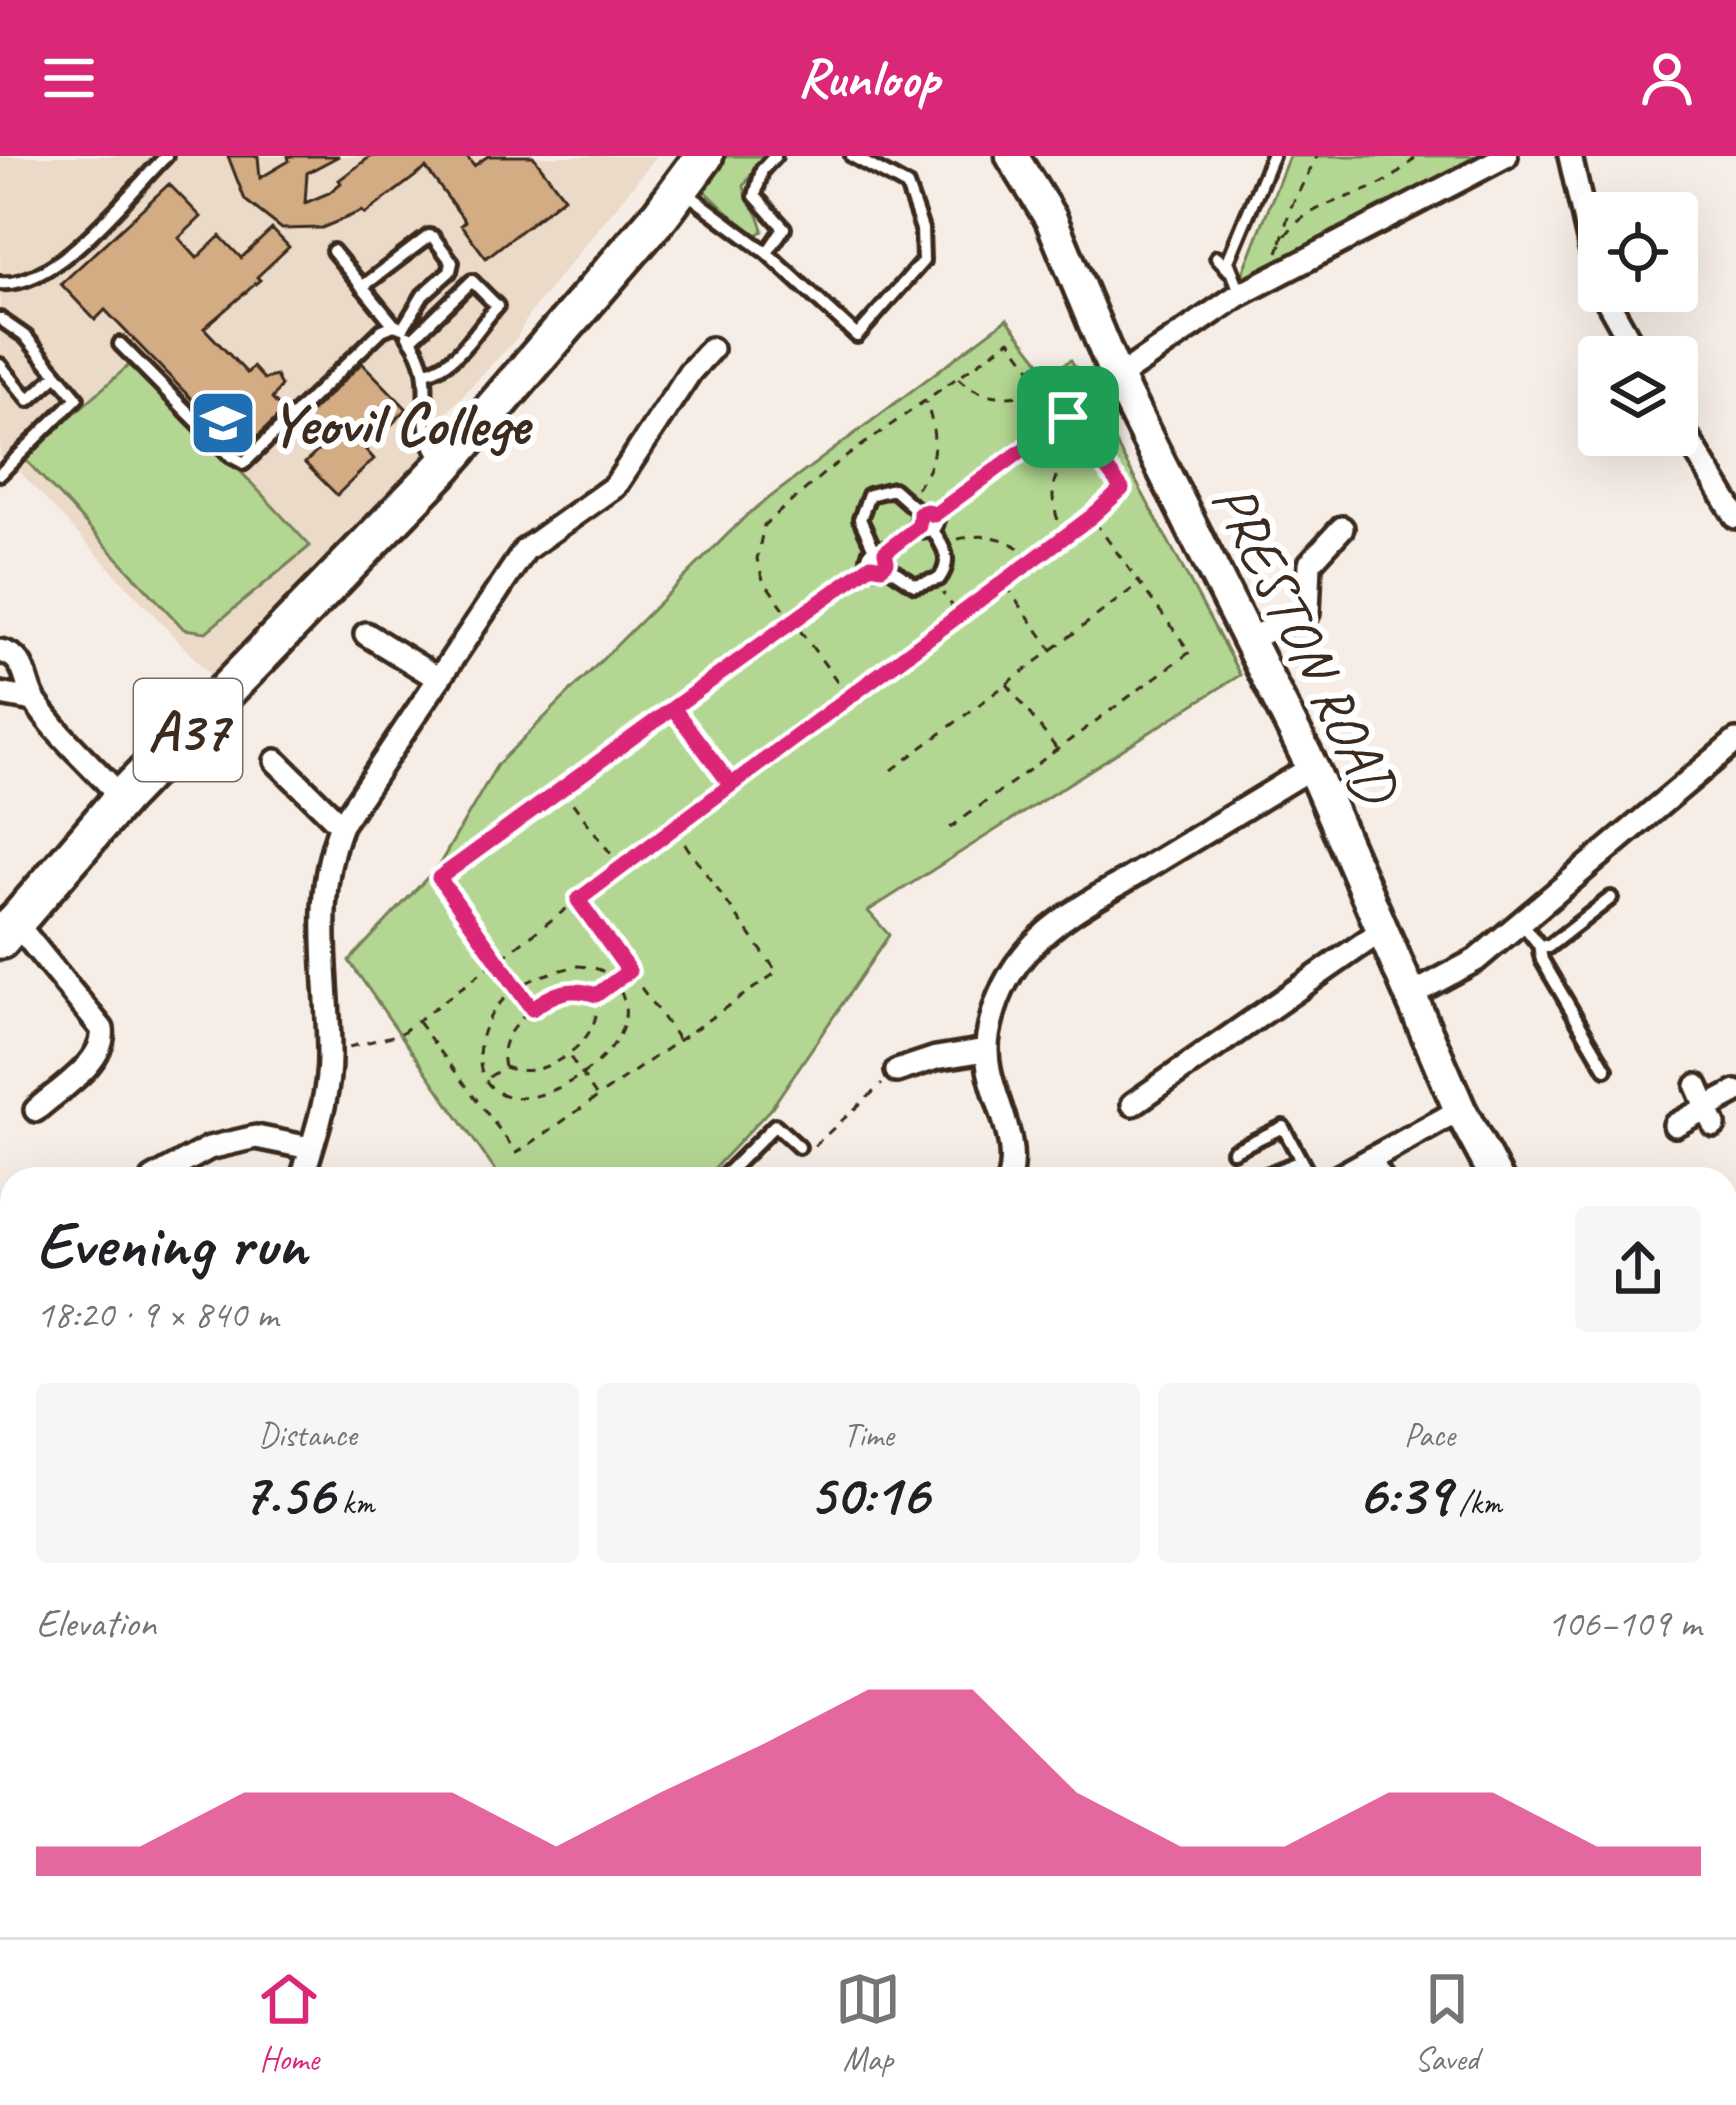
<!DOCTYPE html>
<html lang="en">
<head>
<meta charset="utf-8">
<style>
  body { margin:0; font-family:Caveat,sans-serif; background:#f6f6f6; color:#202124; height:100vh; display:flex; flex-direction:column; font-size:45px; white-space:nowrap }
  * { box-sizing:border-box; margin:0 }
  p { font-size:39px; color:#757577 }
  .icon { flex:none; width:66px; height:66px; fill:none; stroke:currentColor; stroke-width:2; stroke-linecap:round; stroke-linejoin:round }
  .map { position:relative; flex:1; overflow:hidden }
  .details { position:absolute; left:0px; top:1011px; width:1737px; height:771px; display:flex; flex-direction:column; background:#fff; border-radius:36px 36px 0 0; box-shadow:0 12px 48px #0002 }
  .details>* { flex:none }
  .tools { position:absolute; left:1578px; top:36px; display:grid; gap:24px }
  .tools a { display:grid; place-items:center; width:120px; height:120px; border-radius:12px; background:#fff; box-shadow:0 12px 48px #0002; font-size:60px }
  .pin { position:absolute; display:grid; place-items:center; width:102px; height:102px; color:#fff; margin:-51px; border-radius:24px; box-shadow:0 6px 18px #0006 }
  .round { display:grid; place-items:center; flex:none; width:126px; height:126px; border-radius:12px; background:#f6f6f6 }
  .head { display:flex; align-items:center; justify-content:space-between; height:204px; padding:0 36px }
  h1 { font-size:66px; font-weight:800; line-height:90px }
  .figures { display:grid; grid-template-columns:repeat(3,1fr); gap:18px; height:204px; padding:12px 36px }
  .figures div { display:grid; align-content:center; border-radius:12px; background:#f6f6f6; text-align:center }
  .figures b { font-size:60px; font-weight:800 }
  .figures small { font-size:33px; font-weight:400 }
  .figures p { font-size:33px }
  .chart { height:336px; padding:24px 36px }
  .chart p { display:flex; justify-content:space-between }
  .chart svg { width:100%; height:216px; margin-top:12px; fill:#db2777; opacity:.7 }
  header { display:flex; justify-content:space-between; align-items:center; height:156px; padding:0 36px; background:#db2777; color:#fff; font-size:54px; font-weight:800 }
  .tab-bar { display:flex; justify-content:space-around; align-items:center; height:168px; border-top:3px solid #e0e0e0; background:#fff; font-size:33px; color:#757577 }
  .tab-bar a { display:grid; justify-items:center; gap:6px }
  .tab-bar .on { color:#db2777 }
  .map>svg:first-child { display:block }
</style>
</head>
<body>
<header><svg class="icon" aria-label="menu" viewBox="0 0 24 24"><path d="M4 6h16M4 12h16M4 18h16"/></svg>Runloop<svg class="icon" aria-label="person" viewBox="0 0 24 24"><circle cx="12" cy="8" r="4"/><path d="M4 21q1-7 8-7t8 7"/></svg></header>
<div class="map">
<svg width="1736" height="1781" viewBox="0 0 1736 1781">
  <rect width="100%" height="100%" fill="#f6eee6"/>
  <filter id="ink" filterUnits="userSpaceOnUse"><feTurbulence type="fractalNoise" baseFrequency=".00833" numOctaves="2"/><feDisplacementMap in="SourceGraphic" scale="24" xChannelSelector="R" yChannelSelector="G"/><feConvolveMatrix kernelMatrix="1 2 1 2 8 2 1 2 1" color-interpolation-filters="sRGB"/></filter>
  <g filter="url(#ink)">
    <!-- built -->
    <path fill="#ecdac9" d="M 0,0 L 657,0 L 530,157 L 517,182 L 446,257 L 445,277 L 212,521 L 17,313 L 0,330 Z"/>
    <!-- green -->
    <path fill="#b3d792" stroke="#778058" stroke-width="3" d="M 715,0 L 763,0 L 744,30 C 747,47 761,57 763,75 L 757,79 L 747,75 L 701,31 Z
      M 1289,0 L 1486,0 L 1241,122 Z
      M 1007,163 L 1049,217 L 1071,204 L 1240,519 L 868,755 L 889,779 L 772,951 L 704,1023 L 501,1023 L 349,805 L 439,709 L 497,609 L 748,358 Z
      M 136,203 L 310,390 L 206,476 L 184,473 L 24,302 Z
      M 1088,1770 L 1286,1770 L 1289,1781 L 1070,1781 Z"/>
    <!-- building -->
    <path fill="#d3ac84" stroke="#3b2a1e" stroke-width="3" d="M 228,0 L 258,0 L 260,22 L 289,5 L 288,0 L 339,0 L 307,17 L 305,47 L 329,37 L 341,27 L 339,24 L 371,0 L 466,0 L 474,10 L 488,0 L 533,0 L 564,41 L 486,102 L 461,69 L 465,65 L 426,12 L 365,58 L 362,55 L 322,72 L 282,73 L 245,44 Z
      M 169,28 L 201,61 L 179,82 L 197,102 L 220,80 L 241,102 L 272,73 L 289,91 L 257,121 L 260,124 L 204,172 L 247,217 L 253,211 L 264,223 L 276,220 L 281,230 L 272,243 L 284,255 L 242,295 L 105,154 L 95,164 L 61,128 Z
      M 362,207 L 407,253 L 366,294 L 374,303 L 337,339 L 305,307 L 323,290 L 300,267 Z"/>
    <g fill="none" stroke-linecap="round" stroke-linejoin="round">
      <defs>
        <path id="lane" d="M 684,35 L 767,97 L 857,180 L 923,105 L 922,73 L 907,30 L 852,0
          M 333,95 L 394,169
          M 767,97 L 784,72 L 755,40 L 762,14 L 775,0
          M 1217,101 L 1229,114
          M 0,127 C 56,133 128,38 166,0
          M 362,131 L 429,80 L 433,81 L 452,106 L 450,115 L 423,139 L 403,172
          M 1241,138 L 1228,105 L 1272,0
          M 0,163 L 26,181 L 77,242 L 0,318
          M 408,180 C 445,228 406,262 442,307
          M 411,184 L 472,125 L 497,150 C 475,175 460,207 426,216
          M 120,188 L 231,300 L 244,307 L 382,174 L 394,169 L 403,172
          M 0,209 L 29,244 L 57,219
          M917 365a10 10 0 1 1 20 0a10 10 0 1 1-20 0Z
          M 934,359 L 1114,225
          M868 402a10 10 0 1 1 20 0a10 10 0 1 1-20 0Z
          M 874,393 L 860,363 L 869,339 L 893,333 L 920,357
          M 885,396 L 918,371
          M 885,409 L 915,429 L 939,423 C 953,404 944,391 932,373
          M 1521,766 L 1539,789 L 1548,791 L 1611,742
          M 1539,789 L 1542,804 L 1606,913
          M 1233,995 L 1283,971 L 1311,1023
          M 1375,1001 L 1387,1023
          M 721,1023 L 775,969 L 799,991
          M 1256,1023 L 1301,1005
          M 971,1770 L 978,1781
          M 1364,1770 L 1368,1781"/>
        <path id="street" d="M 1570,0 L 1599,128
          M 1602,135 L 1639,201
          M 1117,222 L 1237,140 L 1506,0
          M 1677,264 L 1736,361
          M 366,478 L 439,523
          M 1246,484 L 1308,457 L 1310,407 L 1342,372
          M 0,495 C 29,501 23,528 36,547 C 59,581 94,611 122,642
          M 0,538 L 33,544
          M 276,605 L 341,669
          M 6,764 L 15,766 L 102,873 C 107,905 58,934 36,954
          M 1413,838 L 1476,804 L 1736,585
          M 897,915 L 936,902 L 986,894
          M 1697,930 L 1714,969
          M 1133,948 L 1381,775
          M 1675,969 L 1736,936
          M 153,1023 L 209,992 L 256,981 L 310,992
          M 302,1023 C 314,981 330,942 329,897 C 329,818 311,744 341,669 L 525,394 L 615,330 L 690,216 L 711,193
          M 1009,1023 C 1022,973 980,931 988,880 C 994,845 1007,816 1032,790 C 1061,759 1102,739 1138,717 C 1196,682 1254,646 1312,611
          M 1335,1023 L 1460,954
          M 1725,1194 L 1736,1186
          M 0,1243 L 12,1260
          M 0,1400 L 12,1388
          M 0,1502 L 12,1520
          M 1725,1647 L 1736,1638
          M 206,1770 L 213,1781
          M 488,1770 L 494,1781
          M 1532,1781 L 1548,1770"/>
        <path id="secondary" d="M 1012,0 L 1051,63 L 1117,222 L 1312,611 L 1460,954 L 1497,1023
          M 1725,1514 L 1736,1546
          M 875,1781 L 891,1770"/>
        <path id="highway" d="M 0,784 L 122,642 L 444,310 L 661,58 L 704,0"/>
      </defs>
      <!-- lane casing -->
      <use href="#lane" stroke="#3b2a1e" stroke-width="20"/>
      <!-- street casing -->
      <use href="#street" stroke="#3b2a1e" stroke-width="30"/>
      <!-- secondary casing -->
      <use href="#secondary" stroke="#3b2a1e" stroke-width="39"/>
      <!-- highway casing -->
      <use href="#highway" stroke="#3b2a1e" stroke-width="45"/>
      <!-- path -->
      <path stroke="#3b2a1e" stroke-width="3" stroke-dasharray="9 9" stroke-linecap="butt" d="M 1281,86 L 1290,53 L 1317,0
        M 1278,96 C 1292,51 1342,46 1379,29 C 1394,22 1405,12 1417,0
        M 958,222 C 981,245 1016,244 1043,231
        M 916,332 C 939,307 937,277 926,246
        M 1064,381 C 1046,335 1048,319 1084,285
        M 958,383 C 985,377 1012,380 1029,403
        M 1003,423 L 1089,363
        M 1053,493 L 1140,427
        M 1007,528 L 1056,592
        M 848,540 L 763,424 L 757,403 L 764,369 L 829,313 L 1010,184 L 1057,247
        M 674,554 L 730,627
        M 892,614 L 1052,494 L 1002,424 L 959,457
        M 562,633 L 620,710
        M 950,672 L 1190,496 L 1091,361 L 1122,333 L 1077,273
        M 578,744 L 678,883
        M 577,810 C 599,811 611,815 621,836 C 643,883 577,929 539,939 C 471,956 464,883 503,844 C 523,823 550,817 577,810 Z
        M 532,852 C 552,838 570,830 594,838
        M 418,866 L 517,997 L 777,816 L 674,673
        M 349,891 L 400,878 L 958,458 L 943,437
        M 504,911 C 498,884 514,870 532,852 L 438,722 L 869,410
        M 489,921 L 504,911 C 528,919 546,913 567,899
        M 596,939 L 568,898 C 588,884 601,863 596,839 L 627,817
        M 814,990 L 882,928
        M 0,1629 L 12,1621
        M 260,1781 L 274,1770"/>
      <!-- lane -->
      <use href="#lane" stroke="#fff" stroke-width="10"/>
      <!-- street -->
      <use href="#street" stroke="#fff" stroke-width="21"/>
      <!-- secondary -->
      <use href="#secondary" stroke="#fff" stroke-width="30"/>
      <!-- highway -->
      <use href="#highway" stroke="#fff" stroke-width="36"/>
    </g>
  </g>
  <g fill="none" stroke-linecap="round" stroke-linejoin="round" filter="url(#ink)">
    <defs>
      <path id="route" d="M 1068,261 L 934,359 L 927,355 L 920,357 L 919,370 L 885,396 L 887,406 L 882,411 L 871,409 L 673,552 L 731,629 L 578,744 L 629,815 L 596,839 C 570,830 553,837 532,853 L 439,722 L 673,552 L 731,629 L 1091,361 L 1122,333 L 1068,261"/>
    </defs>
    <!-- route casing -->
    <use href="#route" stroke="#fff" stroke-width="24"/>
    <!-- route -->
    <use href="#route" stroke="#db2777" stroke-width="15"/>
  </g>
  <!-- icons -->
  <defs>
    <symbol id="university-square" viewBox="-11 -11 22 22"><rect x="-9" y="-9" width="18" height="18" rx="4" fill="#1f6fb2" stroke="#fff"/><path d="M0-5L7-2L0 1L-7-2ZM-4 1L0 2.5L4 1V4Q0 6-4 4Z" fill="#fff"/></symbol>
  </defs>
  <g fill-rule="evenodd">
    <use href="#university-square" x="185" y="229" width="76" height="76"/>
  </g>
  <g text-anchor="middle" stroke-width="12" stroke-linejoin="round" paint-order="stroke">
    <!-- shield labels -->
    <rect fill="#fff" stroke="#766a62" stroke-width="3" x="134" y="523" width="108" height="102" rx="9"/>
    <g font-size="57" font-weight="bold" fill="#3b2a1e">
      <text x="188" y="594">A37</text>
    </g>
    <!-- poi labels -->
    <g font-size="60" font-weight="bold" fill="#3b2a1e" stroke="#fff" text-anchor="start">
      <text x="270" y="288">Yeovil College</text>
    </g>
    <!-- street labels -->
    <g font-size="60" fill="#3b2a1e" stroke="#fff">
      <text transform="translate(1306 486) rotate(64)" y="21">PRESTON ROAD</text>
    </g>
  </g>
</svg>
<div class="tools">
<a><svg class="icon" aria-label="locate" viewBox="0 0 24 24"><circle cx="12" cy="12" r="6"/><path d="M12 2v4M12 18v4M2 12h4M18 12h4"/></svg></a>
<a><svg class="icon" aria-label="layers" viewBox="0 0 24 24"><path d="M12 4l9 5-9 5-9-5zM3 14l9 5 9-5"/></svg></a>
</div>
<div class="pin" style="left:1068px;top:261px;background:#1e9e55"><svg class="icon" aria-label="arrive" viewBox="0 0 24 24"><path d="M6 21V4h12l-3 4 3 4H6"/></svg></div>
<section class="details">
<div class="head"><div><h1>Evening run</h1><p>18:20 · 9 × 840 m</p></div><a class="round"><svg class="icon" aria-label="share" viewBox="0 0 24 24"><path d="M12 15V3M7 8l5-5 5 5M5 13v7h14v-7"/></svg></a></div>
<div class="figures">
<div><p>Distance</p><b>7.56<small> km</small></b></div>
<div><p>Time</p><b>50:16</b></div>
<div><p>Pace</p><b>6:39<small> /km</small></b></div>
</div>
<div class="chart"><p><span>Elevation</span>106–109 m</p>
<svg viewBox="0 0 160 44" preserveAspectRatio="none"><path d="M0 44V38L10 38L20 27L30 27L40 27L50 38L60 27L70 17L80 6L90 6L100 27L110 38L120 38L130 27L140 27L150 38L160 38V44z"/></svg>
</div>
</section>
</div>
<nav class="tab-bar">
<a class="on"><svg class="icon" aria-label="home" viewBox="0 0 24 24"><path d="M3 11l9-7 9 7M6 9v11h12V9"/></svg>Home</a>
<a><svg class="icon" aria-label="map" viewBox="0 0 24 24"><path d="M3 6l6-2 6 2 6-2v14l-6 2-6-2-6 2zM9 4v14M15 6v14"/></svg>Map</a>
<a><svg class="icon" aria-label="saved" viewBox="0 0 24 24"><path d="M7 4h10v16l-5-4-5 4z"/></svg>Saved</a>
</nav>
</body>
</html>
